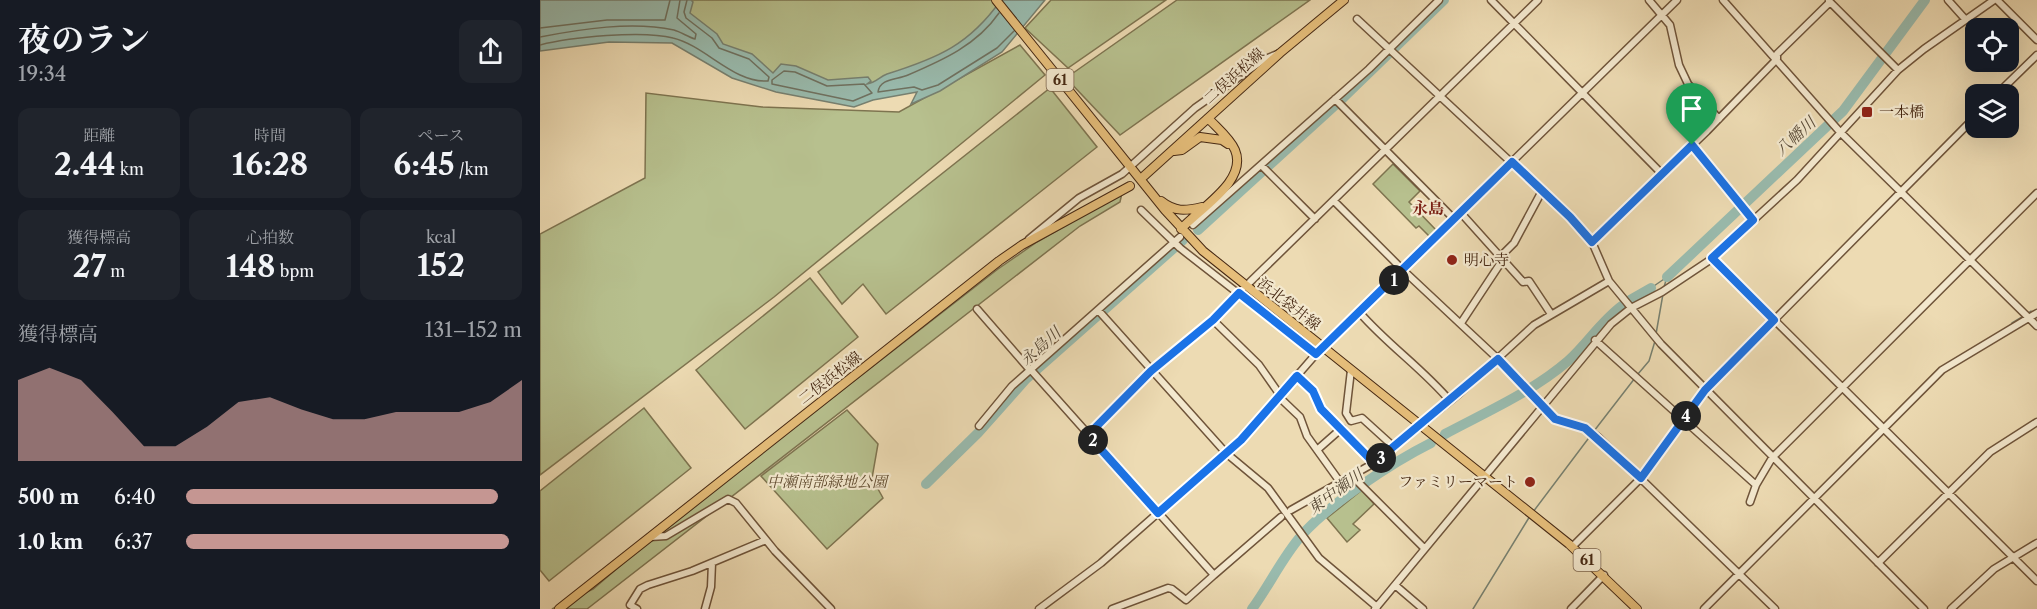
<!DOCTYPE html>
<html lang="ja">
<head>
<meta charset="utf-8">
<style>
  body { margin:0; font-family:"Libre Caslon Text","Noto Serif JP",serif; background:#20242c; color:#f1f3f6; height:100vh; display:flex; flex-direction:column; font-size:22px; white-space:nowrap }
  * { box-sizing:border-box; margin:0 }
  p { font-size:20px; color:#9ea1a6 }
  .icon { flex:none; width:33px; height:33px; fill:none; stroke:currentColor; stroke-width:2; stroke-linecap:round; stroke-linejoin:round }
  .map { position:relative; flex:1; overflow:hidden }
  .drawer { display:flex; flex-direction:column; background:#171b24; width:540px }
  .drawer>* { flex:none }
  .buttons { position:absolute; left:1425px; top:18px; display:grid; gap:12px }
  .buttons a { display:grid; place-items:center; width:54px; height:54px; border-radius:12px; background:#171b24; box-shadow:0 6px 24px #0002; font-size:30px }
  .pin { position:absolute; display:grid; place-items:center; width:51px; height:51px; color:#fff; margin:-62px -26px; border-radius:50% 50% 50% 0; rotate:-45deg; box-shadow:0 0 6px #0007 }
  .pin .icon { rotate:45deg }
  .km { position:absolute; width:30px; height:30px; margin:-15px; border-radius:50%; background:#222; color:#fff; font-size:16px; line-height:30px; text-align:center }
  .round { display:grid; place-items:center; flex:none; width:63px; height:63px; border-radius:12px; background:#20242c }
  .overview { display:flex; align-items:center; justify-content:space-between; height:102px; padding:0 18px }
  h1 { font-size:33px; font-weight:700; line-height:45px }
  .stats { display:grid; grid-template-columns:repeat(3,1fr); gap:9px; height:102px; padding:6px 18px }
  .stats div { display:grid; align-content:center; border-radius:12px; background:#20242c; text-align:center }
  .stats b { font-size:30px; font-weight:700 }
  .stats small { font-size:16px; font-weight:400 }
  .stats p { font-size:16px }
  .chart { height:168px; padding:12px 18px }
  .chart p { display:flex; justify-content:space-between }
  .chart svg { width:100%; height:108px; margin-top:6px; fill:#c59692; opacity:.7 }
  ul { padding:0 18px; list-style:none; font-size:20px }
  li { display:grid; grid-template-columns:96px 72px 1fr; align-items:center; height:45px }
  li i { height:15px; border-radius:8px; background:#c59692 }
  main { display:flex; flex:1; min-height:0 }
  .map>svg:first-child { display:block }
</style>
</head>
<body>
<main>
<section class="drawer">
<div class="overview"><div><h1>夜のラン</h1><p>19:34</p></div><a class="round"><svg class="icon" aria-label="share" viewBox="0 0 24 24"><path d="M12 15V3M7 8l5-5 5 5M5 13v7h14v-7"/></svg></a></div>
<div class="stats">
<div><p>距離</p><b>2.44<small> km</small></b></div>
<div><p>時間</p><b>16:28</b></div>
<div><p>ペース</p><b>6:45<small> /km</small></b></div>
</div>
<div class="stats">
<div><p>獲得標高</p><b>27<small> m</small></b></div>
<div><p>心拍数</p><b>148<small> bpm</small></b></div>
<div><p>kcal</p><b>152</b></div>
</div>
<div class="chart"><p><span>獲得標高</span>131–152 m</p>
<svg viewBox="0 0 160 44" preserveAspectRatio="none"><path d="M0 44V11L10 6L20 11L30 24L40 38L50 38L60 30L70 20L80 18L90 23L100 27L110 27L120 24L130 24L140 24L150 20L160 11V44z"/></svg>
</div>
<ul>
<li><b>500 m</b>6:40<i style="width:93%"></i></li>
<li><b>1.0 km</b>6:37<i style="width:96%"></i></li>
</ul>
</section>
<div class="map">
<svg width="1497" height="609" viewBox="0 0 1497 609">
  <rect width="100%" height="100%" fill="#eddbb3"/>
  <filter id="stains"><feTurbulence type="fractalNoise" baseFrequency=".00333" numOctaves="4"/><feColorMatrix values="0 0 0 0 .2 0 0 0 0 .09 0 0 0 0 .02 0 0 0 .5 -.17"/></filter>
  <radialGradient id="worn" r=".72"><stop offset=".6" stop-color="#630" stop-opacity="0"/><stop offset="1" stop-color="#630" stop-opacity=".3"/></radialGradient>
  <!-- green -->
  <path fill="#b7c08e" stroke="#7e7450" stroke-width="1.5" d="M 132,0 L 479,0 L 418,55 L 336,83 L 237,79 L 162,34 Z
    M 511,0 L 626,0 L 528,68 L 485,28 Z
    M 637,0 L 770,0 L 580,135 L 526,78 Z
    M 480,45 L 505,75 L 234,297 L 0,475 L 0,234 L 105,178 L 106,93 L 222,107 L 359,112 Z
    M 510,88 L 557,147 L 346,314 L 323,284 L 302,304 L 278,272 Z
    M 853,164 L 880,191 L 869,202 L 897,231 L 890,237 L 879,226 L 876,228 L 833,184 Z
    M 582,193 L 580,202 L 540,226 L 47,609 L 12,609 L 53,589 L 121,531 L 458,269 L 497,242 Z
    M 270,278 L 318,337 L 205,429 L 156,370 Z
    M 104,408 L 151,468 L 9,581 L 0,570 L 0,491 Z
    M 307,410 L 338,444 L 332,478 L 343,498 L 287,549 L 221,476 Z
    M 822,490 L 834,504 L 813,524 L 820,530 L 807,542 L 787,518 Z"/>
  <!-- water -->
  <path fill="#99bbae" stroke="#778070" stroke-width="1.5" d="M 0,0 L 151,0 L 153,2 L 150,13 L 177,34 L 183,44 L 212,54 L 233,73 L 241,64 L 256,66 L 288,80 L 328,77 L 331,81 L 327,84 C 336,83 339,77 347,74 C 398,58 429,45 461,0 L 505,0 L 462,52 L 400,91 L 371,104 L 377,92 L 333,100 L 314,107 L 283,101 L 236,92 L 192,78 L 132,43 L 69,42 L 0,51 Z"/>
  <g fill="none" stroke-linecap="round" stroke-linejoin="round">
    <!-- shore -->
    <path stroke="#6f7160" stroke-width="1.5" d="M 459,13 C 437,45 403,60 368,75 C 357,80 340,78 338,92 L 374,87 L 382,90 L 398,85 L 457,48 L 474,31
      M 0,28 L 67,20 L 125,20 L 130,0
      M 0,37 C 41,29 92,21 134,30 C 141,32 148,37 155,39 L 156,34 L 137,18 L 140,0
      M 0,45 C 30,37 103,30 133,38 C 166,46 193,83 228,81 L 229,77 L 209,59 L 179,48 L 172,38 L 146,18 L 144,12 L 147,0
      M 244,71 L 255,72 L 287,86 L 324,84 L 332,93 L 313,101 L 232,84 L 232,80 Z"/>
    <!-- stream -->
    <path stroke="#778070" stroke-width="1.5" d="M 1111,288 L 1127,277 L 1124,287
      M 1488,313 L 1491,311
      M 1472,323 L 1482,317
      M 1116,334 L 1123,294
      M 1098,374 L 1109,361 L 1115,341
      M 1054,431 L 1095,378
      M 993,512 L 1051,435
      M 933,609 L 990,516"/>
    <!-- river -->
    <path stroke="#99bbae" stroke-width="10" d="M 658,230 L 804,97 L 904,0
      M 1127,277 L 1303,111 L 1385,0
      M 1090,300 L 1111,288
      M 905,434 C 946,412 992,392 1028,361 C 1048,343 1061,321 1083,305
      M 386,484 L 438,433 L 486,379 L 643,240
      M 712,609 C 729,586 742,558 761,536 C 789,504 853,462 891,443"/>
    <defs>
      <path id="minor" d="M 951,0 L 1122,174
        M 1109,0 L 1130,25 L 1139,65 L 1148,84 L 1179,119
        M 1183,0 L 1300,132 L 1497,326
        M 1408,0 L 1425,19
        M 1457,0 L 1497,40
        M 1289,1 L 1358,70
        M 817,19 L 1030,217 L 1052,242 L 1069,281 L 1121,344 L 1384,609
        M 1457,94 L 1497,55
        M 795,99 L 914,219
        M 1152,145 L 1213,220
        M 721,165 L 775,219
        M 794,201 L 864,271 L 958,359 L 1015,419 L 1045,428 L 1058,437 L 1235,609
        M 601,210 L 640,248 L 776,354
        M 921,213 L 983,282 L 989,281 L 1011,314
        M 653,225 L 829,69 L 899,0
        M 489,239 L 539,198 L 582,174 L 655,108 L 723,60 L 740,53
        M 1052,242 L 1167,131 L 1237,59 L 1237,54 L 1290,2
        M 960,257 L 974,243 L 1002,191
        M 1172,258 L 1497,581
        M 710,282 L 998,0
        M 437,309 L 490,370
        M 558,310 L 686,453 L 728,488 L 779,558 L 837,607
        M 820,313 C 848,345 883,369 910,401
        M 673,320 L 719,365 L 740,395
        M 921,323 L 962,261
        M 1055,340 L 1216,485
        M 491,370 L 674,575 L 741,517
        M 811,370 L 806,413 L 811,421 L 822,418 L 854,447
        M 757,376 L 773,391 L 781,409 L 834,463
        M 739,397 L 760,417 L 767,436 L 800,482
        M 439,426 L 472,386 L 640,237
        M 548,435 L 611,371 L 684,310 L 702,290
        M 777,450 L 802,428
        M 812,476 L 884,548
        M 1210,502 L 1216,485 L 1232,458 L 1497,193
        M 751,510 L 834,463 L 920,393 L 994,325 L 1069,281
        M 110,537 L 126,536 L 188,499 L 196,503 L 235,551 L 291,609
        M 1032,547 L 1101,478 L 1165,390 L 1436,116
        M 1338,563 L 1450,452 L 1497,422
        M 855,585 L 883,609
        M 97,609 L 90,605 L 100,589 L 108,585 L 152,571 L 226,540
        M 165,609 L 171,587 L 172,563
        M 499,609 L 561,563 L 701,440 L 776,354 L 1137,0
        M 572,609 L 628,588 L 632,589 L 646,600 L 674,575
        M 835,609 L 1071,324 L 1091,308 L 1122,292 L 1170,260 L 1257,180 L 1358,70 L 1384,49 L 1454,0
        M 1031,609 L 1064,575
        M 1164,609 L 1402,370 L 1497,313
        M 1411,609 L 1454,569 L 1497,543"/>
      <path id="major" d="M 456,0 L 625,210 L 663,251 L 1029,544 L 1097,609
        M 634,151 L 642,150 L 660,137 L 682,140 L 688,144
        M 604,176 L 740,53 L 804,0
        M 621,201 C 635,212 645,211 662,207
        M 641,229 C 660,208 708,181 695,150 C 690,138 676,127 668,118
        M 19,609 L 459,261 L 482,245 L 590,186"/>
    </defs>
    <!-- minor casing -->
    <use href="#minor" stroke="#6f543a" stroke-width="9"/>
    <!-- major casing -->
    <use href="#major" stroke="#452712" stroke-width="10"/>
    <!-- minor -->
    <use href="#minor" stroke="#f3e8ce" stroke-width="6"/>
    <!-- major -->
    <use href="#major" stroke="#e6be7a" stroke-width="8"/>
  </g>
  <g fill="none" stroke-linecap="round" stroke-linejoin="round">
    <defs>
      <path id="route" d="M 1152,145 L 1213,220 L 1172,258 L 1234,320 L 1165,390 L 1101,478 L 1045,428 L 1015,419 L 958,359 L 834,463 L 781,409 L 773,391 L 757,376 L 701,440 L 618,513 L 548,435 L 611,371 L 673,320 L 699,293 L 776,354 L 972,162 L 1030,217 L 1052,242 Z"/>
    </defs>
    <!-- route casing -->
    <use href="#route" stroke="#fff" stroke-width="12"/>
    <!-- route -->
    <use href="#route" stroke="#1a73e8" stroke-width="8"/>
  </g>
  <!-- markers -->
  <g fill="#8f2418" stroke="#f3e8ce" stroke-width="2">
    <rect x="1321" y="106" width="12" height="12" rx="3"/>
    <circle cx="912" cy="260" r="6"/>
    <circle cx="990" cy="482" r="6"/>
  </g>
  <g text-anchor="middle" stroke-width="4.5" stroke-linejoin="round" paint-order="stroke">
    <!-- shield labels -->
    <g fill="#f3e8ce" stroke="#79614a" stroke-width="1.5">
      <rect x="506.5" y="69" width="27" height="22" rx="4.5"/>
      <rect x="1033.5" y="549" width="27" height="22" rx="4.5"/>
    </g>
    <g font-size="14" font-weight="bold" fill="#452712">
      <text x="520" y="85">61</text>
      <text x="1047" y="565">61</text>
    </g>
    <!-- street labels -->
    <g font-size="15" fill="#452712" stroke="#f3e8ce">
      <text transform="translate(694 76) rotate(-42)" y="5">二俣浜松線</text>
      <text transform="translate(749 304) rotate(38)" y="5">浜北袋井線</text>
      <text transform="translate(290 378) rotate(-38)" y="5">二俣浜松線</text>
    </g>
    <!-- poi labels -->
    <g font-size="15" fill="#452712" stroke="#f3e8ce" text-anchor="start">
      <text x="1339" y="117">一本橋</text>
      <text x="924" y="265">明心寺</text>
      <text x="978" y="487" text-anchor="end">ファミリーマート</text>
    </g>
    <!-- park labels -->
    <g font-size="15" font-style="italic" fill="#624d31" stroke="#f3e8ce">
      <text x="287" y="487">中瀬南部緑地公園</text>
    </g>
    <!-- water labels -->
    <g font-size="16" font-style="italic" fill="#5a4c39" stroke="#f3e8ce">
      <text transform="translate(1255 136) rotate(-43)" y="6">八幡川</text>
      <text transform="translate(500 346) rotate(-42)" y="6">永島川</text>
      <text transform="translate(795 491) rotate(-36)" y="6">東中瀬川</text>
    </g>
    <!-- neighbourhood labels -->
    <g font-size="16" font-weight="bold" fill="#7a1f14" stroke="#f3e8ce">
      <text x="888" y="214">永島</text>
    </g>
  </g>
  <rect width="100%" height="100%" filter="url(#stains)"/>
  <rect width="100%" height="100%" fill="url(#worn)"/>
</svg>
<div class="buttons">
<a><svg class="icon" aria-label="locate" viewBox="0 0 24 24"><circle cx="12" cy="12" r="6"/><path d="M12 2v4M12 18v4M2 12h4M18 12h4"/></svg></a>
<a><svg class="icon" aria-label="layers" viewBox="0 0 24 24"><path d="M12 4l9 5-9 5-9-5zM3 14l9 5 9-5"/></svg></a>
</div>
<div class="pin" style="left:1152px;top:145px;background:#1e9e55"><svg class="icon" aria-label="arrive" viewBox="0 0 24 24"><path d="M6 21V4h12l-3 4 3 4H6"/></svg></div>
<b class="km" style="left:854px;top:280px">1</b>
<b class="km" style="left:553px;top:440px">2</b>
<b class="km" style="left:841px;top:458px">3</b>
<b class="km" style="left:1146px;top:416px">4</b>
</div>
</main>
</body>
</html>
